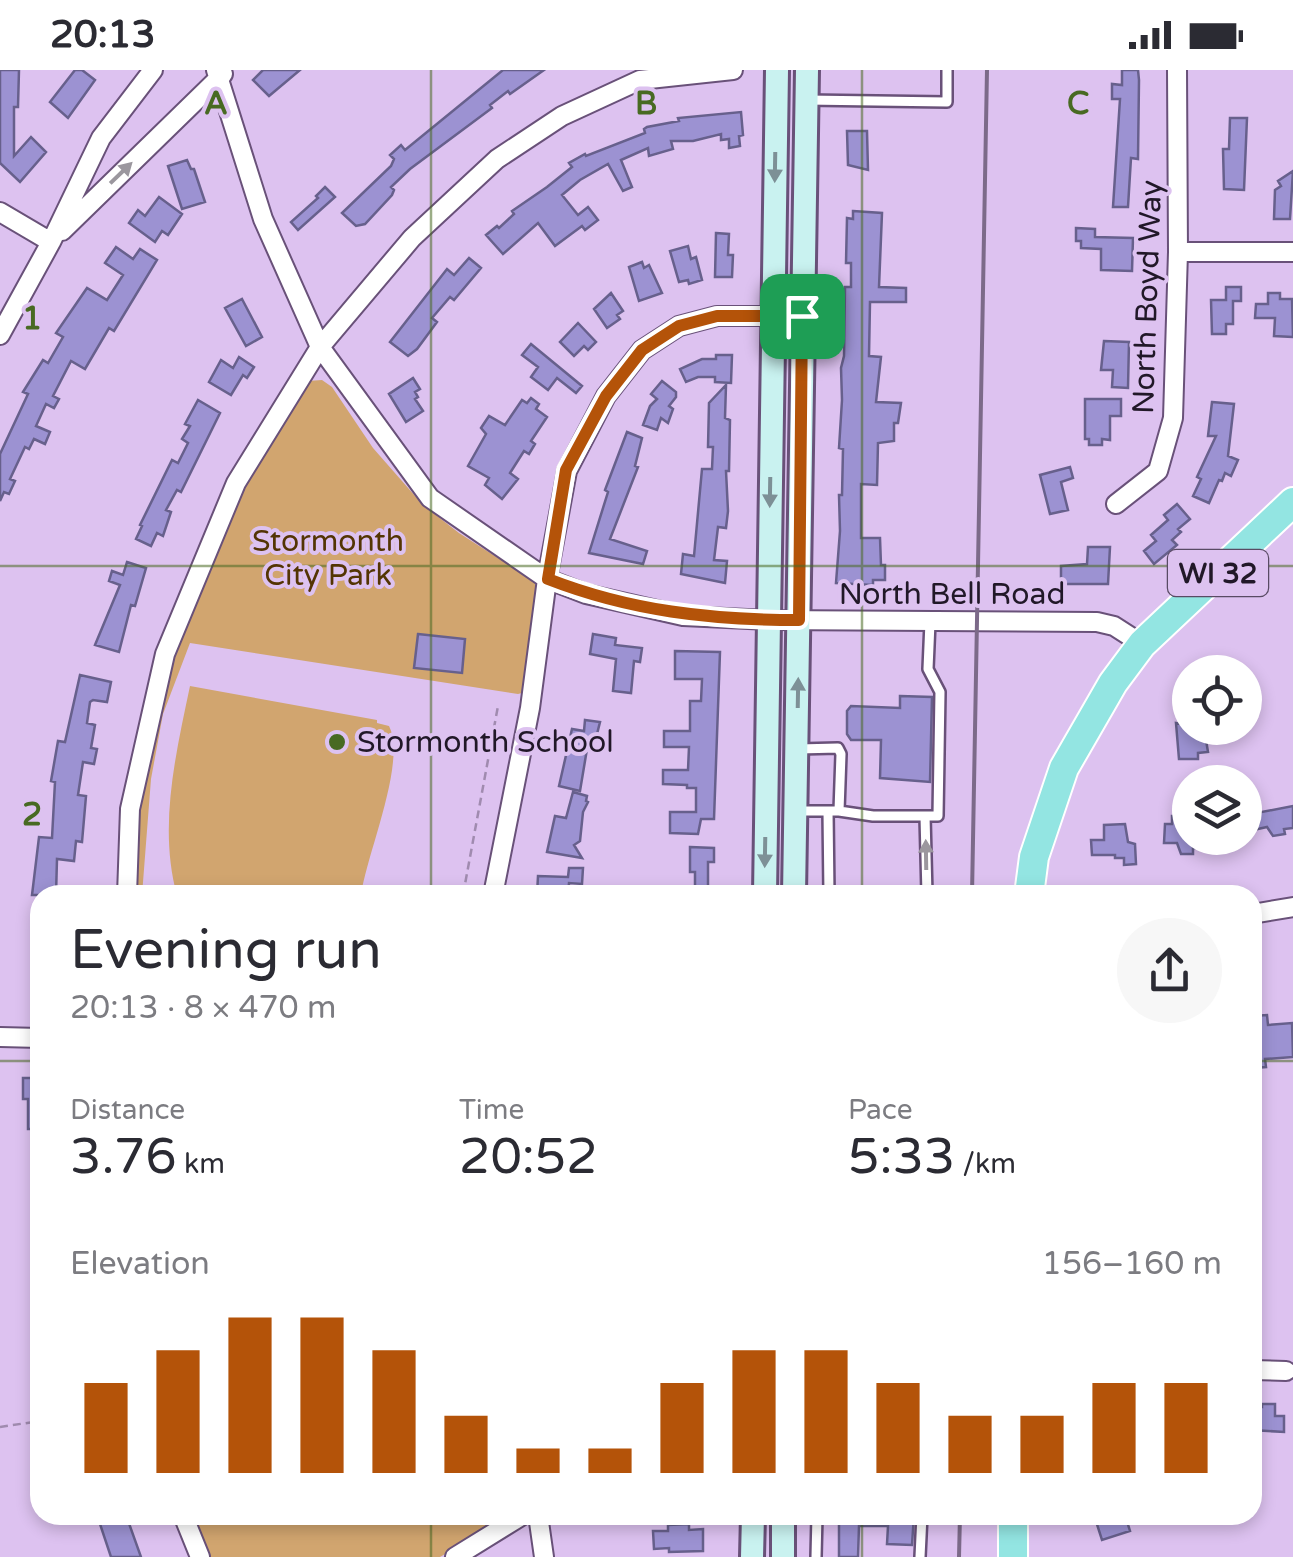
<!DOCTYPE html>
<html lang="en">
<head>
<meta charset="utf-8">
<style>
  body { margin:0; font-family:"Varela Round",sans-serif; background:#f7f7f7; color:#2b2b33; height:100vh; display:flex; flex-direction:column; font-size:38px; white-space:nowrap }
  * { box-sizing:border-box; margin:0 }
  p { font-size:32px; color:#7c7c81 }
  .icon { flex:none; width:55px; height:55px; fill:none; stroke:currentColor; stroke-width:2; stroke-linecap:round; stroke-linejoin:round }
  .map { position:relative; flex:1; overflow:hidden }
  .sheet { position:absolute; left:30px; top:815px; width:1232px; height:640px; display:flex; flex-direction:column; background:#fff; border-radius:30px; box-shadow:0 5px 15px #0003 }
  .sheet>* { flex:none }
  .fabs { position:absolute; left:1172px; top:585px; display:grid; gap:20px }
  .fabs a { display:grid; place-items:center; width:90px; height:90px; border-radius:50%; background:#fff; box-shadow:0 5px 15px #0003; font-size:50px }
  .pin { position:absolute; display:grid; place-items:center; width:85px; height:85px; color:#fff; margin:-42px; border-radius:20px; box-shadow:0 5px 15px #0006 }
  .round { display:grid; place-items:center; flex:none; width:105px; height:105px; border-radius:52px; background:#f7f7f7 }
  .summary { display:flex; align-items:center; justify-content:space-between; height:170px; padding:0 40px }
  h1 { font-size:55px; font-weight:600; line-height:75px }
  .figures { display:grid; grid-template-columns:repeat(3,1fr); gap:15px; height:170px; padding:10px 40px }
  .figures div { display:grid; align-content:center }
  .figures b { font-size:50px; font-weight:600 }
  .figures small { font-size:28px; font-weight:400 }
  .figures p { font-size:28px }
  .chart { height:280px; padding:20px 40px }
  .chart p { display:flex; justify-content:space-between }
  .chart svg { width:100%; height:180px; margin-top:10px; stroke:#b45309; stroke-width:6 }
  .status { display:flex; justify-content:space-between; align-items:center; height:70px; padding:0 50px; background:#fff; direction:ltr }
  .status svg { height:28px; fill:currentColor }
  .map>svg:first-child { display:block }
</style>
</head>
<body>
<div class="status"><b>20:13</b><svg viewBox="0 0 49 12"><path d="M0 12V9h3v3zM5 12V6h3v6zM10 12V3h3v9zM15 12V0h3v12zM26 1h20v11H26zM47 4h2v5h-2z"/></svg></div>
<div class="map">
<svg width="1293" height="1487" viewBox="0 0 1293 1487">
  <rect width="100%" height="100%" fill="#ddc2f0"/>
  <!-- green -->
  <path fill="#d1a56f" d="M 322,310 L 332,317 L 373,378 L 423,435 L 459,463 L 534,511 L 537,520 L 526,622 L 518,624 L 190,573 L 163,644 L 151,709 L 142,825 L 131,825 L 142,718 L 172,589 L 223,457 L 256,393 L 308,311 Z
    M 190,616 L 377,650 L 377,653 L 389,656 C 407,691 367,783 361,825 L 177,825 C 158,757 176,683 190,616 Z
    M 188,1445 L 511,1445 L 440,1487 L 206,1487 Z"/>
  <!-- building -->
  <path fill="#9c92d2" stroke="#67608c" stroke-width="2.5" d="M 0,0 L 19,0 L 18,37 L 14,37 L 14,86 L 31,67 L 46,82 L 20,112 L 0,93 Z
    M 75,0 L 82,0 L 95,10 L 68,48 L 50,32 Z
    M 263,0 L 300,0 L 269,26 L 253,10 Z
    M 503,0 L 544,0 L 510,24 L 508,21 L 490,35 L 492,38 L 410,99 L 391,117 L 394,120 L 392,125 L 365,154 L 356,156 L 342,143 L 391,96 L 394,89 L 390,85 L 401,75 L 405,80 Z
    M 1122,0 L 1138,0 L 1139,10 L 1138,89 L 1131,88 L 1128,137 L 1113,137 L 1120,29 L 1112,29 L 1112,14 L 1122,15 Z
    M 741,42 L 743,65 L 739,66 L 740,76 L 729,78 L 729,69 L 721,70 L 721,64 L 693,71 L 671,71 L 673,79 L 649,86 L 648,78 L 621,90 L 632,117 L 623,121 L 608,94 L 580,110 L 562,125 L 578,145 L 588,137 L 598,150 L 585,160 L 582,156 L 555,176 L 538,153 L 503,184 L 486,165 L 497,156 L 499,158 L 514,144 L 512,141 L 547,117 L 572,97 L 569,93 L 585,84 L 586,86 L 645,63 L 644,59 L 647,57 L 679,51 L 678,48 Z
    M 1230,48 L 1247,48 L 1244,120 L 1224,119 L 1223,79 L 1229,79 Z
    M 847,61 L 867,61 L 868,100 L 848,95 Z
    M 187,90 L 191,99 L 194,99 L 205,132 L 182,139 L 168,96 Z
    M 1293,101 L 1290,149 L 1274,149 L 1275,120 L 1281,116 L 1278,111 Z
    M 325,117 L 335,127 L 298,160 L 291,152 L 318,128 L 316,126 Z
    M 159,127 L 182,144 L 168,165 L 162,161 L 155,172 L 129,153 L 138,140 L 145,146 Z
    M 853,141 L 882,143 L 879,217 L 906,218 L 906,232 L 870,232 L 869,286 L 881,287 L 876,332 L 901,333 L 898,353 L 894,353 L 894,371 L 878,373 L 877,415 L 861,414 L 861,468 L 880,468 L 881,495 L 885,495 L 885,510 L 873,510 L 873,515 L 836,513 L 840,461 L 839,425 L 842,425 L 843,379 L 839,378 L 842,330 L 841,298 L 844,286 L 845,217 L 851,217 L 851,193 L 846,193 L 847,148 L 853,149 Z
    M 1076,158 L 1095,159 L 1095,167 L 1133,168 L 1132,201 L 1101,200 L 1101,179 L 1081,178 L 1081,171 L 1076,171 Z
    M 716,163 L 729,164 L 728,185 L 733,185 L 732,207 L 715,207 Z
    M 688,176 L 691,189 L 696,187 L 702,210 L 689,214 L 688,210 L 679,212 L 670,181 Z
    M 116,177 L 133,189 L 140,179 L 157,190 L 114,261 L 109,258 L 85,299 L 71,291 L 53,326 L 59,329 L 54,338 L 46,334 L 36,356 L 50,362 L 45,374 L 34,369 L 29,379 L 25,377 L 10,409 L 15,411 L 9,424 L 4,422 L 0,431 L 0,384 L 28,324 L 23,322 L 43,290 L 48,293 L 63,267 L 56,263 L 87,218 L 107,230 L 123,205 L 105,193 Z
    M 469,188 L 481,198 L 454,230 L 450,227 L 432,248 L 437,252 L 417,279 L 408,286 L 390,272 L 447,199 L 454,205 Z
    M 642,192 L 644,198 L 649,195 L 662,223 L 639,231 L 629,197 Z
    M 1226,217 L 1241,217 L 1241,231 L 1233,231 L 1233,254 L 1226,254 L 1226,264 L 1212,264 L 1211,230 L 1226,230 Z
    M 611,223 L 623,241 L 617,245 L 620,249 L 607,258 L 594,239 Z
    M 1268,223 L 1280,223 L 1280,229 L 1292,229 L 1293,267 L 1274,266 L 1275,248 L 1255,248 L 1256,234 L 1268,234 Z
    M 242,229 L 262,267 L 246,276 L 225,238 Z
    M 578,253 L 596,272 L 588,280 L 584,276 L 574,286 L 560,272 Z
    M 1104,271 L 1129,272 L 1128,318 L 1112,317 L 1113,300 L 1101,300 Z
    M 531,274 L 582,316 L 576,323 L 557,308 L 548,320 L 531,307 L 538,297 L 522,285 Z
    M 716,285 L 732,285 L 731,313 L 715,312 L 715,307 L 698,307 L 686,312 L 680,299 L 702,289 L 716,289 Z
    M 239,287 L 254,297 L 247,308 L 243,305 L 231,325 L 209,312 L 221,290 L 233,298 Z
    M 413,308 L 420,319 L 415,322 L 418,327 L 415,329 L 423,341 L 406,352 L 389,324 Z
    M 662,311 L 676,322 L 676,327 L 669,336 L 673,339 L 668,353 L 661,348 L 657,360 L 643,355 L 650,336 L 657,329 L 651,324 Z
    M 726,315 L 725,348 L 730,350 L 729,401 L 726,401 L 728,441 L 726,458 L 718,457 L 714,490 L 727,491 L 725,513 L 681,504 L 683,484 L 694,486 L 702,399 L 712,399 L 713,377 L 708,377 L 709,333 Z
    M 531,328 L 539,334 L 536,339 L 547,347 L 531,371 L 535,374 L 529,384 L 524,381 L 510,403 L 518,409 L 502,429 L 485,415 L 489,408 L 468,396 L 486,364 L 481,358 L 489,346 L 505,355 L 522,330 L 527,333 Z
    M 1085,329 L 1121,329 L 1121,346 L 1110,346 L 1110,370 L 1102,369 L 1102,375 L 1089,375 L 1089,369 L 1085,369 Z
    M 198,330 L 220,343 L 181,422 L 177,420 L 166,440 L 171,442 L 163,466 L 157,463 L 151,476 L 136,469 L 142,456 L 140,455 L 172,390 L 178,393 L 188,373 L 182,369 L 190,356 L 185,354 Z
    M 1212,332 L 1234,334 L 1228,386 L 1238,390 L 1231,406 L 1225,403 L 1222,411 L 1219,410 L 1209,433 L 1193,426 L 1201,409 L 1197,407 L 1216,366 L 1208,366 Z
    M 627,362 L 642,368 L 635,396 L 638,397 L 610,469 L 647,481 L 643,494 L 589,483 L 608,422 L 605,420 Z
    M 1070,397 L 1073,408 L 1061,412 L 1068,440 L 1050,444 L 1040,405 Z
    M 1177,434 L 1190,449 L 1178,459 L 1181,462 L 1172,470 L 1177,475 L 1154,494 L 1144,481 L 1156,471 L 1151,465 L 1168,450 L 1164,445 Z
    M 1088,477 L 1110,477 L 1108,514 L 1061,514 L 1061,496 L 1087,494 Z
    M 127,492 L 146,498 L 135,536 L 131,535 L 119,582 L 95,575 L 120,515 L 109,511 L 112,501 L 123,505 Z
    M 418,564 L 465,569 L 462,603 L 414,598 Z
    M 593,564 L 616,568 L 615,575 L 642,578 L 640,592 L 634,591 L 631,623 L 613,621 L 616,589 L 590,584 Z
    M 675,581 L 720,582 L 714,749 L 701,749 L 698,764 L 670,763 L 670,742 L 696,742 L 696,718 L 687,718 L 687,715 L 663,714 L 663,700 L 688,700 L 689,677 L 664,677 L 664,661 L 690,661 L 690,631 L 701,631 L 702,609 L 675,609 Z
    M 80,605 L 111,612 L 107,632 L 93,630 L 90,632 L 87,653 L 95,655 L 91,678 L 97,679 L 94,694 L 83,692 L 78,725 L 86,726 L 82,772 L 76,771 L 74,791 L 57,789 L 56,825 L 32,825 L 39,767 L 52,768 L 55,712 L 51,711 L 58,671 L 65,672 Z
    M 900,626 L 932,627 L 930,712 L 880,708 L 881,670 L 851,670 L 847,664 L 847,641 L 851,636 L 900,638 Z
    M 585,650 L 600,652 L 593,680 L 587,679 L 580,721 L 559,716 L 572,659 L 584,661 Z
    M 1176,653 L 1204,658 L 1208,682 L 1198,683 L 1198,689 L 1179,689 Z
    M 573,722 L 587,726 L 586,731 L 588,732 L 583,742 L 580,771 L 574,775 L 582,788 L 547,782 L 555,746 L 566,748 Z
    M 1293,736 L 1293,758 L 1284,759 L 1285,764 L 1273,766 L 1267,757 L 1249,761 L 1246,745 Z
    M 1172,746 L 1186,746 L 1190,768 L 1221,768 L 1221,778 L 1193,778 L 1193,784 L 1181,784 L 1177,773 L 1164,773 L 1165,754 L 1172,754 Z
    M 1125,754 L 1128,772 L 1135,774 L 1136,794 L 1124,795 L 1124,788 L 1115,788 L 1115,785 L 1092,785 L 1091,770 L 1104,770 L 1104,755 Z
    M 690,777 L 714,778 L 714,792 L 708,792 L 708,825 L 695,825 L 695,802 L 690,802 Z
    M 569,798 L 583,798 L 582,814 L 569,813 L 568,825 L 537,825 L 538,806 L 568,807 Z
    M 1267,945 L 1268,955 L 1292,953 L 1293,987 L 1265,989 L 1266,997 L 1254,998 L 1253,946 Z
    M 23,1008 L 40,1008 L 40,1059 L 28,1059 L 28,1029 L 23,1029 Z
    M 1262,1334 L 1275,1334 L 1275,1346 L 1284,1346 L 1284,1362 L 1252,1360 L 1252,1337 L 1262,1337 Z
    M 97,1445 L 126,1445 L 141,1487 L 111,1487 Z
    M 839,1445 L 914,1445 L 912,1475 L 887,1474 L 888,1456 L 859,1456 L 858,1487 L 839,1487 Z
    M 1094,1445 L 1125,1445 L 1130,1461 L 1102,1470 Z
    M 689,1454 L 689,1460 L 703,1459 L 703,1481 L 669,1482 L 669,1478 L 654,1479 L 653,1461 L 668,1461 L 668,1455 Z"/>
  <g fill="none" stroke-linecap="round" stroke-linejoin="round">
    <defs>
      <path id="lane" d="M 806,30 L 947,32 L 947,0
        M 798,679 L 838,678 L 841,684 L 839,741 L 799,741
        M 828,741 L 829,825
        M 839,741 L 873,746 L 938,746 L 940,622 L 928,599 L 930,552
        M 925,746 L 927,825
        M 816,1487 L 817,1445
        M 920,1487 L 922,1445"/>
      <path id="street" d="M 216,0 L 263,149 L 320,277 L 430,428 L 547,509 L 586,524 L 683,546 L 768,550 L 1097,552 L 1114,556 L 1142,574
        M 0,142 L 51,172
        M 62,161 L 223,4
        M 1178,182 L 1293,182
        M 0,265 L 51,172 L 101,68 L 153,0
        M 1116,434 L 1158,401 L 1173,348 L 1178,182 L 1177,0
        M 127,825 L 130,739 L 165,584 L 236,413 L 320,277 L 412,168 L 497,89 L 562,46 L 640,10 L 733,0
        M 493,825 L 530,638 L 547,509 L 567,401 L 606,326 L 642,280 L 679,256 L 717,246 L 802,246
        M 1252,844 L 1293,837
        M 0,967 L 40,968
        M 1252,1300 L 1286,1301
        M 183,1445 L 200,1487
        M 538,1445 L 544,1487
        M 455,1487 L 523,1445"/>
      <path id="secondary" d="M 765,825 L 777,0
        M 794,825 L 807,0
        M 752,1487 L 753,1445
        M 783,1487 L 783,1445"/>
      <path id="primary" d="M 1029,825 L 1034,787 L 1064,698 L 1113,613 L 1142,574 L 1293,432
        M 1013,1487 L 1013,1445"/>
    </defs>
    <!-- lane casing -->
    <use href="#lane" stroke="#695179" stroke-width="14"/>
    <!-- street casing -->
    <use href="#street" stroke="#695179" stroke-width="22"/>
    <!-- secondary casing -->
    <use href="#secondary" stroke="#695179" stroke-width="28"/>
    <!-- primary casing -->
    <use href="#primary" stroke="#fff" stroke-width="32"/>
    <!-- path -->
    <path stroke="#a08baf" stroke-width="2.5" stroke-dasharray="8 5" stroke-linecap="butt" d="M 463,825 L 498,636
      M 0,1357 L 40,1351"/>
    <!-- lane -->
    <use href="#lane" stroke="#fff" stroke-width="9"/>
    <!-- street -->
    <use href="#street" stroke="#fff" stroke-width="18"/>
    <!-- secondary -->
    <use href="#secondary" stroke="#c9f2f0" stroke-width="22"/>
    <!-- primary -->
    <use href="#primary" stroke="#93e5e2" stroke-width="28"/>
    <!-- rail -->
    <path stroke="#7c6a89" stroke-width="4" d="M 972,825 L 987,0
      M 959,1487 L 960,1445"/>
  </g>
  <!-- one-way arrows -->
  <defs><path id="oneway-solid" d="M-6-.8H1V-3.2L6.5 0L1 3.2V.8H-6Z" transform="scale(2.5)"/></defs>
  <g fill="#7d9096">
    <use href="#oneway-solid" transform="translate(775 97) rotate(91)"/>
    <use href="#oneway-solid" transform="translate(770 422) rotate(91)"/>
    <use href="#oneway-solid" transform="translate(798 623) rotate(-89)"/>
    <use href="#oneway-solid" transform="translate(765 782) rotate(91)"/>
  </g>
  <g fill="#9b979e">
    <use href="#oneway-solid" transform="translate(121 103) rotate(-44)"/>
    <use href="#oneway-solid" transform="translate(926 785) rotate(-91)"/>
  </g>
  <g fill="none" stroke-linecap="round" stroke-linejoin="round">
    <defs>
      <path id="route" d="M 717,246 L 802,246 L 799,550 C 711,550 630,541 548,509 L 566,400 L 606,326 L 642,280 L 679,256 Z"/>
    </defs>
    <!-- route casing -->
    <use href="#route" stroke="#fff" stroke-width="20"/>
    <!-- route -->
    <use href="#route" stroke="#b45309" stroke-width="12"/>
  </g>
  <!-- grid -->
  <path fill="none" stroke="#486a22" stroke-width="2.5" stroke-opacity="0.55" d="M 431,0 L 431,825M 862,0 L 862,825M 0,496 L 1293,496M 0,991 L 40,991M 1252,991 L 1293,991M 431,1445 L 431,1487M 862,1445 L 862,1487"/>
  <!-- markers -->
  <circle fill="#486a22" stroke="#ddc2f0" stroke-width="4" cx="337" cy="672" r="10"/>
  <g text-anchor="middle" stroke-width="8" stroke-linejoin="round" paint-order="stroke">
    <!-- shield labels -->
    <rect fill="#ddc2f0" stroke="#594b64" stroke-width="2.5" x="1168" y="480" width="100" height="46" rx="8"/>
    <g font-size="28" font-weight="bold" fill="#211828">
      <text x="1218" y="513">WI 32</text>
    </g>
    <!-- street labels -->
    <g font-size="30" fill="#211828" stroke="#ddc2f0">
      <text transform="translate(1147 227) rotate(-88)" y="10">North Boyd Way</text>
      <text x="952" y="534">North Bell Road</text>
    </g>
    <!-- park labels -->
    <g font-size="30" fill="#533403" stroke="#ddc2f0">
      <text x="328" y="481">Stormonth<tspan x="328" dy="34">City Park</tspan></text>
    </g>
    <!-- poi labels -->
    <g font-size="30" fill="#211828" stroke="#ddc2f0" text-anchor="start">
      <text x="357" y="682">Stormonth School</text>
    </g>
  </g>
  <g font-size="32" text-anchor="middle" font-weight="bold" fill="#486a22" stroke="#ddc2f0" stroke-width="8" stroke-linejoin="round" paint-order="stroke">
    <text x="216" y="44">A</text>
    <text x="646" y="44">B</text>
    <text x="1078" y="44">C</text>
    <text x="32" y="259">1</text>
    <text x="32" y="755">2</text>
  </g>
</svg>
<div class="fabs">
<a><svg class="icon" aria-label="locate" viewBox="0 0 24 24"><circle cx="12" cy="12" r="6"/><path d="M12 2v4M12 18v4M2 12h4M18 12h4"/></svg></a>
<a><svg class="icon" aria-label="layers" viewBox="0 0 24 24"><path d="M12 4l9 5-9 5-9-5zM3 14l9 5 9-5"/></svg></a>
</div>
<div class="pin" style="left:802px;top:246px;background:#1e9e55"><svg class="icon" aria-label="arrive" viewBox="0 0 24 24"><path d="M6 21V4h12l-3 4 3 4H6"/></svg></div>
<section class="sheet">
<div class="summary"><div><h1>Evening run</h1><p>20:13 · 8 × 470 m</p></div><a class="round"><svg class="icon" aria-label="share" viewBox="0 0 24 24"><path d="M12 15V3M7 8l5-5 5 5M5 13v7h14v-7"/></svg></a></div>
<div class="figures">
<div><p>Distance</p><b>3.76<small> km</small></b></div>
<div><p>Time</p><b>20:52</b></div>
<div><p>Pace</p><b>5:33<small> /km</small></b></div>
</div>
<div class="chart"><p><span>Elevation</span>156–160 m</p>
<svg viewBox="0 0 160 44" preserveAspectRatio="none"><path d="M5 44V22M15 44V14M25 44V6M35 44V6M45 44V14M55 44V30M65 44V38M75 44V38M85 44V22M95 44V14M105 44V14M115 44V22M125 44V30M135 44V30M145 44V22M155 44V22"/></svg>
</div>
</section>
</div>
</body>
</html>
